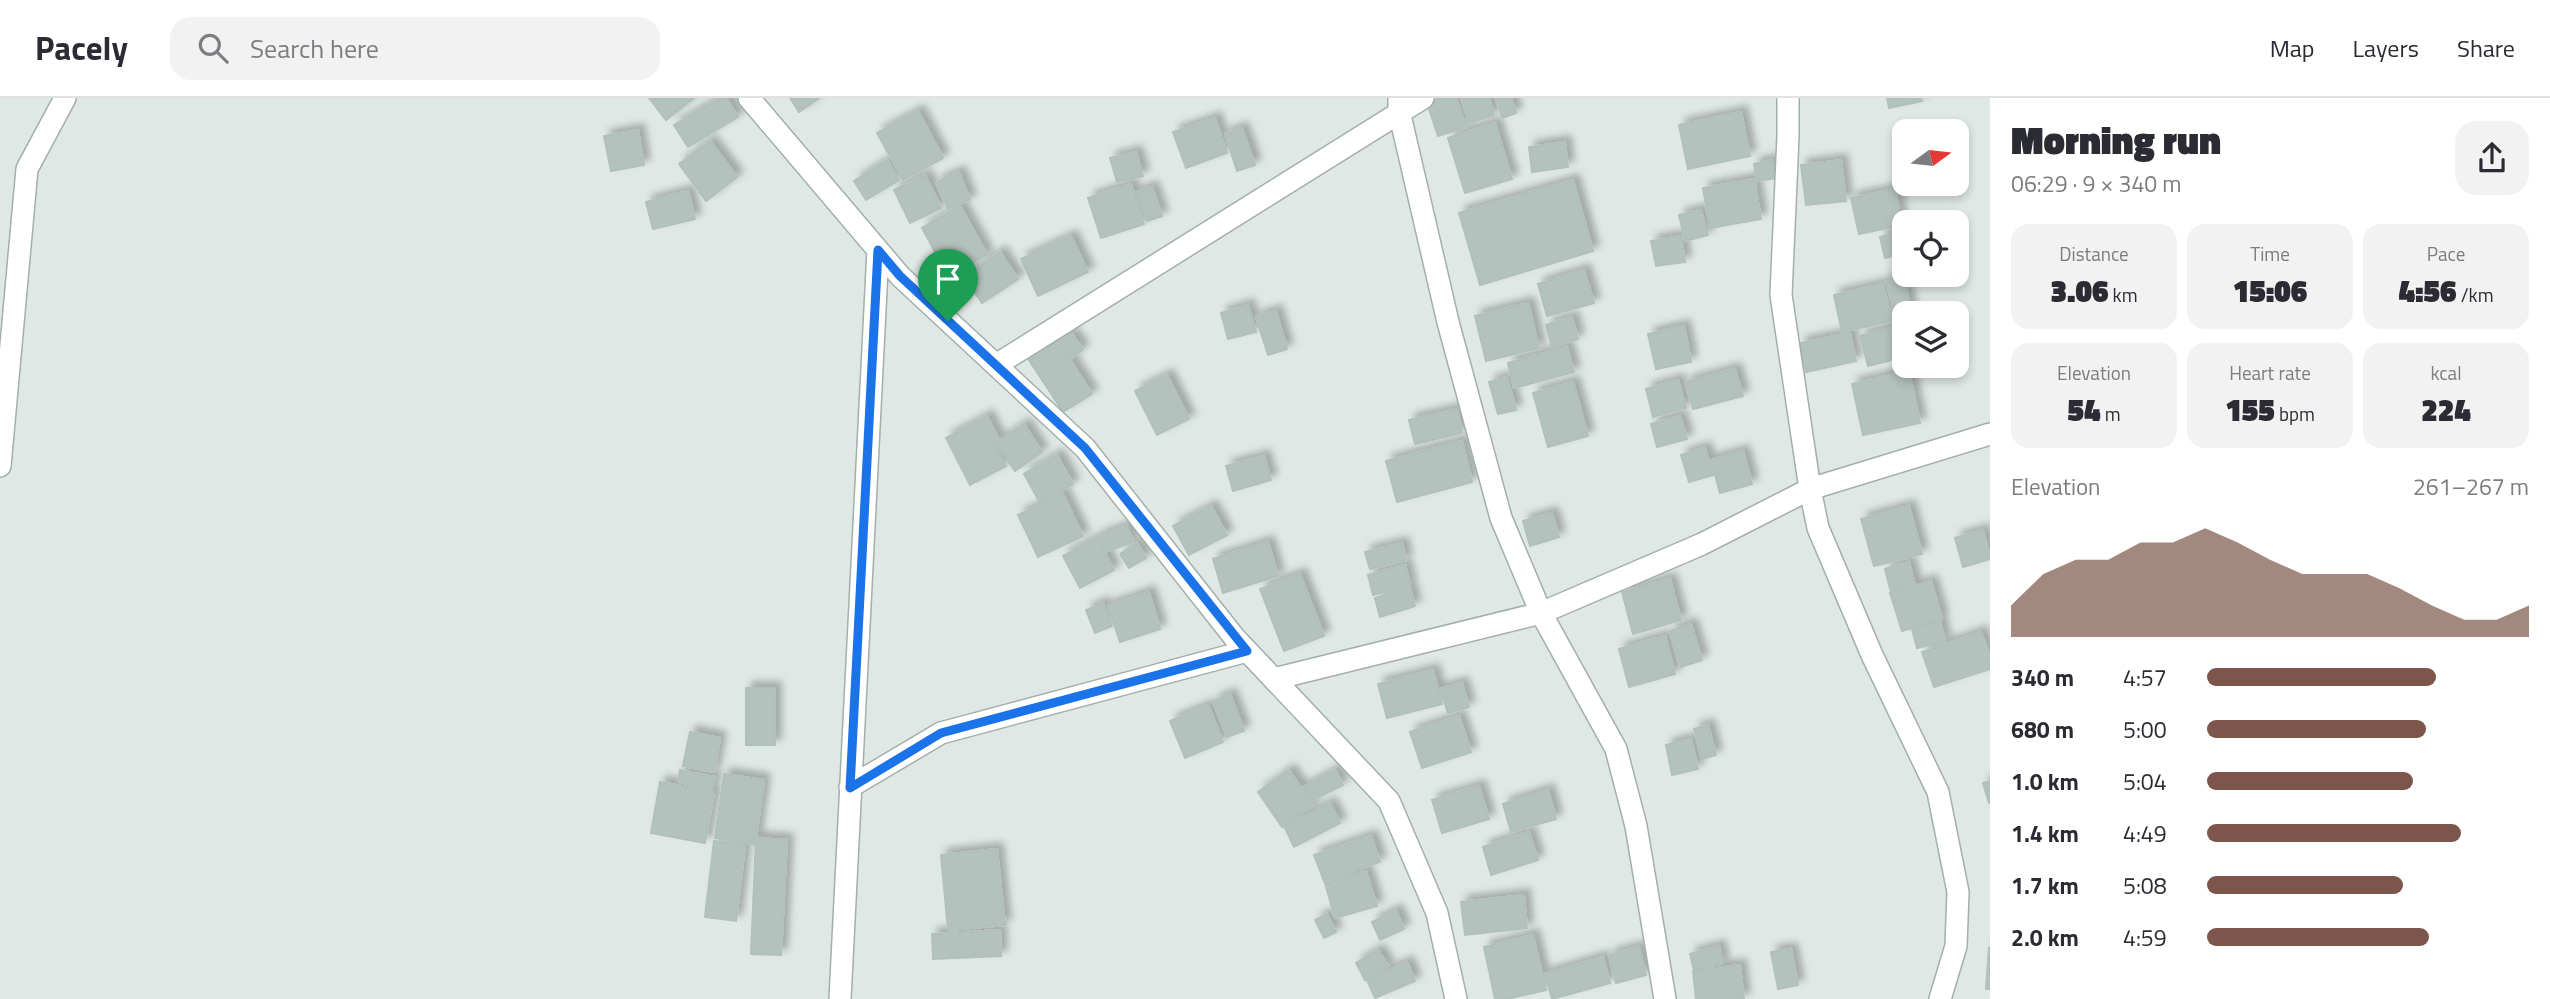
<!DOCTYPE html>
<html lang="en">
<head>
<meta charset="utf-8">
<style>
  body { margin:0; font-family:"Titillium Web",sans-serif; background:#f2f2f3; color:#2b2b33; height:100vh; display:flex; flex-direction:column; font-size:26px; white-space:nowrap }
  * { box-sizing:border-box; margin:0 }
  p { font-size:23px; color:#7c7c81 }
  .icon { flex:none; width:38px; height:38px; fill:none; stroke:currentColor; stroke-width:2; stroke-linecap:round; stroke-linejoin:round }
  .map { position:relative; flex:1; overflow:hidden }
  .drawer { display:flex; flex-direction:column; background:#fff; width:560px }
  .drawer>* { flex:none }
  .needle { width:46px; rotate:75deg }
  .controls { position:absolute; left:1892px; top:21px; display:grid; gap:14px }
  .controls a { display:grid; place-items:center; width:77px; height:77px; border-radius:14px; background:#fff; box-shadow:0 4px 10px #0003; font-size:35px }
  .pin { position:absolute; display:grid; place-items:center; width:60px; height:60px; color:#fff; margin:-72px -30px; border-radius:50% 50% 50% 0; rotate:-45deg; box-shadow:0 0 7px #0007 }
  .pin .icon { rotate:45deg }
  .round { display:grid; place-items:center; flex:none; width:74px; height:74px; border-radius:21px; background:#f2f2f3 }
  .overview { display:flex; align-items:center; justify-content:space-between; height:119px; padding:0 21px }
  h1 { font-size:38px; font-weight:800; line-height:52px }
  .stats { display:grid; grid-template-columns:repeat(3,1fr); gap:10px; height:119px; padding:7px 21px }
  .stats div { display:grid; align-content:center; border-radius:18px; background:#f2f2f3; text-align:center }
  .stats b { font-size:30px; font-weight:800 }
  .stats small { font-size:19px; font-weight:400 }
  .stats p { font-size:19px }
  .chart { height:196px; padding:14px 21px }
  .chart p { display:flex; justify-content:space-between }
  .chart svg { width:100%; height:126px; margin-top:7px; fill:#7c564a; opacity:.7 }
  ul { padding:0 21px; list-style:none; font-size:23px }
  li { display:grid; grid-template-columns:112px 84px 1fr; align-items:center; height:52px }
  li i { height:18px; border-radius:9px; background:#7c564a }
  header { display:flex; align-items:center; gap:42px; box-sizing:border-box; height:98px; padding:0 35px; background:#fff; border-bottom:2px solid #e1e1e2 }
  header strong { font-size:33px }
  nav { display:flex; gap:38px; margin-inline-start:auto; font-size:24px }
  .search { width:490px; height:63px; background:#f2f2f3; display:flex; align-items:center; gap:18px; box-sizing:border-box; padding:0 24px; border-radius:21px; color:#7c7c81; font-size:26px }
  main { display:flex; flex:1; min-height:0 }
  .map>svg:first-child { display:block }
</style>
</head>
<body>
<header>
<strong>Pacely</strong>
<div class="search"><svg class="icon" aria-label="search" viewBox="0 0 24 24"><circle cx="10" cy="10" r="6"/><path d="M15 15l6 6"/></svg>Search here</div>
<nav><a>Map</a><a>Layers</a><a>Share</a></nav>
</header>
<main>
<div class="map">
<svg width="1990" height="901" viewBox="0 0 1990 901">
  <defs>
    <filter id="shadow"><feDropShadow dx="6" dy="-6" stdDeviation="3.5" flood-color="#0004"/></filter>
  </defs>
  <rect width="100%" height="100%" fill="#dfe8e4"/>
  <!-- building -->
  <path fill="#b4c2bd" stroke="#b2c0bb" stroke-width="2" filter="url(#shadow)" d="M 649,0 L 694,0 L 666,22 Z
    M 720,0 L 726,0 L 738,19 L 688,49 L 674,27 Z
    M 790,0 L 819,0 L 799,14 Z
    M 1442,0 L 1456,0 L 1466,29 L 1438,38 L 1427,5 Z
    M 1461,0 L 1489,0 L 1494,17 L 1469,25 Z
    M 1496,0 L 1511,0 L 1516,15 L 1502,20 Z
    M 1887,0 L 1921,0 L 1922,3 L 1889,10 Z
    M 918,13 L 943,60 L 903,82 L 877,35 Z
    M 1741,14 L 1750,58 L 1688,71 L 1679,27 Z
    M 1215,20 L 1227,55 L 1186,70 L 1173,34 Z
    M 1495,25 L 1512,81 L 1465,95 L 1448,40 Z
    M 1242,30 L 1255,67 L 1237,73 L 1225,36 Z
    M 638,32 L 644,67 L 611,73 L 604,38 Z
    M 710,43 L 737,79 L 706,103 L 679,66 Z
    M 1565,44 L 1568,69 L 1532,74 L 1529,49 Z
    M 1136,54 L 1143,78 L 1117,84 L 1110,60 Z
    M 887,62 L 899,82 L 866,102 L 854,83 Z
    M 1772,62 L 1776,80 L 1757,83 L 1754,66 Z
    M 1841,62 L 1846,103 L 1806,107 L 1801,67 Z
    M 959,74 L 970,102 L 948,111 L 936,84 Z
    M 925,77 L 941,110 L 910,125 L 894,92 Z
    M 1754,81 L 1761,121 L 1710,130 L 1703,90 Z
    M 1573,82 L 1593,153 L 1480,187 L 1459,115 Z
    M 1131,86 L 1144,126 L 1101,140 L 1088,100 Z
    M 1152,89 L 1162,118 L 1147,123 L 1137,94 Z
    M 1895,91 L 1902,127 L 1859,136 L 1851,100 Z
    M 688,93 L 695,121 L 653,131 L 646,104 Z
    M 960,108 L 987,157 L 948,178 L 922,130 Z
    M 1701,112 L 1708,137 L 1685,143 L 1679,117 Z
    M 1904,133 L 1904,155 L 1885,160 L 1880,139 Z
    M 1071,138 L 1088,174 L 1038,198 L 1021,161 Z
    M 1681,138 L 1685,164 L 1656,168 L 1651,143 Z
    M 1000,154 L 1018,181 L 982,205 L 964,179 Z
    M 1584,172 L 1594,205 L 1547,218 L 1538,186 Z
    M 1903,178 L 1911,212 L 1894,216 L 1886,181 Z
    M 1883,186 L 1892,223 L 1842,234 L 1834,197 Z
    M 1528,205 L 1539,250 L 1486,263 L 1475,218 Z
    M 1248,207 L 1256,234 L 1228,241 L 1221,215 Z
    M 1276,213 L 1287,251 L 1268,257 L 1256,219 Z
    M 1572,219 L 1578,241 L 1552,249 L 1546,227 Z
    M 1684,228 L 1691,264 L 1656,271 L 1648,236 Z
    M 1899,228 L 1904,245 L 1904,259 L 1868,268 L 1860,238 Z
    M 1071,235 L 1083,251 L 1072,260 L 1059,243 Z
    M 1850,235 L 1856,263 L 1806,274 L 1800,245 Z
    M 1058,243 L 1092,296 L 1063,314 L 1029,262 Z
    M 1567,249 L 1574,274 L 1514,290 L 1508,265 Z
    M 1735,271 L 1743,298 L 1693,311 L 1686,284 Z
    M 1909,273 L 1920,325 L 1863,337 L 1852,286 Z
    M 1167,277 L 1189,321 L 1157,337 L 1135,293 Z
    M 1507,279 L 1516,312 L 1498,316 L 1489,284 Z
    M 1678,282 L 1686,310 L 1653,319 L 1646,291 Z
    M 1573,284 L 1588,338 L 1548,349 L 1533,295 Z
    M 1457,311 L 1462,335 L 1415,346 L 1409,322 Z
    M 987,318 L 999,342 L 993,345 L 1006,368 L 970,387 L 946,340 Z
    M 1680,318 L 1687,341 L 1657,349 L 1651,326 Z
    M 1024,326 L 1042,354 L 1015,373 L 996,345 Z
    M 1462,343 L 1472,384 L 1397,404 L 1386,363 Z
    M 1705,350 L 1713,377 L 1689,384 L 1681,357 Z
    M 1743,353 L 1752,386 L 1720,395 L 1711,362 Z
    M 1057,357 L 1073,386 L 1040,405 L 1024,376 Z
    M 1264,358 L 1271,382 L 1233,393 L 1226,368 Z
    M 1063,396 L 1083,438 L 1038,459 L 1018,417 Z
    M 1211,408 L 1227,437 L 1189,457 L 1173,428 Z
    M 1909,408 L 1922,456 L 1874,468 L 1861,421 Z
    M 1552,415 L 1559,439 L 1530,448 L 1523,423 Z
    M 1127,428 L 1133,444 L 1105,454 L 1099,438 Z
    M 1983,432 L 1990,461 L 1963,469 L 1955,440 Z
    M 1097,440 L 1114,472 L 1080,490 L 1063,458 Z
    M 1268,444 L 1278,478 L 1223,495 L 1213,461 Z
    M 1137,445 L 1146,460 L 1129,470 L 1120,456 Z
    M 1402,445 L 1406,462 L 1370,471 L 1365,454 Z
    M 1909,464 L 1915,487 L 1891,494 L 1885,471 Z
    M 1405,467 L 1410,487 L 1373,497 L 1368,477 Z
    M 1300,476 L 1324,538 L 1284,553 L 1260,491 Z
    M 1670,481 L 1681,522 L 1633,536 L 1622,494 Z
    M 1931,483 L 1942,521 L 1902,533 L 1890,495 Z
    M 1410,490 L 1415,508 L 1380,519 L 1375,500 Z
    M 1149,494 L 1160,531 L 1120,544 L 1108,508 Z
    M 1103,505 L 1112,528 L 1095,535 L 1086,512 Z
    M 1940,523 L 1945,543 L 1917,550 L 1912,531 Z
    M 1691,526 L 1702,562 L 1681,569 L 1670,533 Z
    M 1981,534 L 1990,559 L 1990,571 L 1934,589 L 1922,554 Z
    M 1665,538 L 1675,576 L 1629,589 L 1619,551 Z
    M 1433,572 L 1442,606 L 1387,620 L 1378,586 Z
    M 1462,585 L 1469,609 L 1448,615 L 1440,591 Z
    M 746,590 L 775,590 L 775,647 L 746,647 Z
    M 1230,596 L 1244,633 L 1227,639 L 1213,603 Z
    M 1208,607 L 1223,644 L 1185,660 L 1170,623 Z
    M 1459,618 L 1471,654 L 1422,670 L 1410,634 Z
    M 1708,627 L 1716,657 L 1702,661 L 1694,631 Z
    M 690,634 L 720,640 L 714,674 L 683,668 Z
    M 1691,641 L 1698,671 L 1672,677 L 1666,647 Z
    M 680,672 L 715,679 L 712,691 L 678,684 Z
    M 1289,672 L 1313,707 L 1282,729 L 1258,694 Z
    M 1335,672 L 1343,687 L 1311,703 L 1304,689 Z
    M 724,676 L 764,682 L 755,747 L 715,740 Z
    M 1990,683 L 1990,705 L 1989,705 L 1983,685 Z
    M 660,684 L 714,694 L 705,745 L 651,735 Z
    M 1479,688 L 1489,721 L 1442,735 L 1432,702 Z
    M 1548,692 L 1556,721 L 1511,734 L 1503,706 Z
    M 1330,705 L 1340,725 L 1294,749 L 1284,728 Z
    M 1529,734 L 1538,762 L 1491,777 L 1483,749 Z
    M 1371,738 L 1380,764 L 1324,783 L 1314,757 Z
    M 756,740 L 787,742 L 781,857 L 751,856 Z
    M 714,743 L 745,747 L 736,823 L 705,819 Z
    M 997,751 L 1005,827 L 948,832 L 941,757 Z
    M 1366,773 L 1377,808 L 1335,820 L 1325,785 Z
    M 1524,797 L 1527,830 L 1465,837 L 1461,804 Z
    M 1396,812 L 1404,831 L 1380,842 L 1372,824 Z
    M 1327,816 L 1336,834 L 1324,840 L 1315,822 Z
    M 1000,832 L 1001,858 L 933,861 L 932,836 Z
    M 1533,837 L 1546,892 L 1507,901 L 1495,901 L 1484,849 Z
    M 1719,848 L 1723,865 L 1694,872 L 1690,856 Z
    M 1639,849 L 1646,877 L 1616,885 L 1609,857 Z
    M 1989,850 L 1990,850 L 1990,891 L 1986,891 Z
    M 1791,851 L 1798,887 L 1778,891 L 1771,854 Z
    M 1378,852 L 1388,868 L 1365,882 L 1356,865 Z
    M 1603,859 L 1610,885 L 1552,901 L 1545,876 Z
    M 1407,864 L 1415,883 L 1375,900 L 1367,882 Z
    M 1740,867 L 1744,901 L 1696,901 L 1693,873 Z"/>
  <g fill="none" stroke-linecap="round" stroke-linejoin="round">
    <defs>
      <path id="minor" d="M 749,0 L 900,178 L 1085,350 L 1234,539 L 1389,703 L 1437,815 L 1456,901
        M 1399,0 L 1399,13 L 1448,224 L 1501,420 L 1541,515 L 1616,651 L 1636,728 L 1665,901
        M 1788,0 L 1788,38 L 1781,197 L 1810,391 L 1818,430 L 1872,557 L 1938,694 L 1958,794 L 1956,848 L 1940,901
        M 996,267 L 1423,0
        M 0,368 L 27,71 L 65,0
        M 1274,581 L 1541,515 L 1702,446 L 1810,391 L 1990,336
        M 850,689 L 941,635 L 1247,553
        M 840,901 L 878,152"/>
    </defs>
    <!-- minor casing -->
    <use href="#minor" stroke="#a3afab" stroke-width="24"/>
    <!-- minor -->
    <use href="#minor" stroke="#fff" stroke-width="21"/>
  </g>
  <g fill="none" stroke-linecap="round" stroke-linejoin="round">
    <defs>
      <path id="route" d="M 878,152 L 900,178 L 1085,350 L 1247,553 L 941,635 L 850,690 Z"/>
    </defs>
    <!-- route casing -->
    <use href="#route" stroke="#fff" stroke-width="14"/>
    <!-- route -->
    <use href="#route" stroke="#1a73e8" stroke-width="9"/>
  </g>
</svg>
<div class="controls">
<a><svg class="needle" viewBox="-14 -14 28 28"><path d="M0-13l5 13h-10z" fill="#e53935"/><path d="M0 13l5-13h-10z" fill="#7c7c81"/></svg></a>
<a><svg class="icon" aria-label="locate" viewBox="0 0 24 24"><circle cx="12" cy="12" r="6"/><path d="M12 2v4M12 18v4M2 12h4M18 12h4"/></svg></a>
<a><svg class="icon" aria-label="layers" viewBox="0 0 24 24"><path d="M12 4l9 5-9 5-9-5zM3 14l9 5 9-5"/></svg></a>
</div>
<div class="pin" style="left:948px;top:223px;background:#1e9e55"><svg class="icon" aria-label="arrive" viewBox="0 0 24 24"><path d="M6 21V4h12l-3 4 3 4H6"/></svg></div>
</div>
<section class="drawer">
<div class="overview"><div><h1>Morning run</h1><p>06:29 · 9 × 340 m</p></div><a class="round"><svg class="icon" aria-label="share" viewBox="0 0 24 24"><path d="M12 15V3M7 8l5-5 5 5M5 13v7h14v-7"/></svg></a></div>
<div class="stats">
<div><p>Distance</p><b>3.06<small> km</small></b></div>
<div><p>Time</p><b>15:06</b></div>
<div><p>Pace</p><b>4:56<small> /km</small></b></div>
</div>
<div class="stats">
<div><p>Elevation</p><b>54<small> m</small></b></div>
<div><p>Heart rate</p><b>155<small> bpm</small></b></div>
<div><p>kcal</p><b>224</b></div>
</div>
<div class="chart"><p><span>Elevation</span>261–267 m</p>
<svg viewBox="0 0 160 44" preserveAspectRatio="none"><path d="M0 44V33L10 22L20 17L30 17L40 11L50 11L60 6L70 11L80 17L90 22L100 22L110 22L120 27L130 33L140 38L150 38L160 33V44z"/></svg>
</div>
<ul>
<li><b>340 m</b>4:57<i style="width:71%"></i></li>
<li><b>680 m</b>5:00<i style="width:68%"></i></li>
<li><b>1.0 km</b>5:04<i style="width:64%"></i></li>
<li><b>1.4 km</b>4:49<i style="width:79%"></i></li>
<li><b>1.7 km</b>5:08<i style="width:61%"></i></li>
<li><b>2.0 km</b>4:59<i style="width:69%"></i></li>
</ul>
</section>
</main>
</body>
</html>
